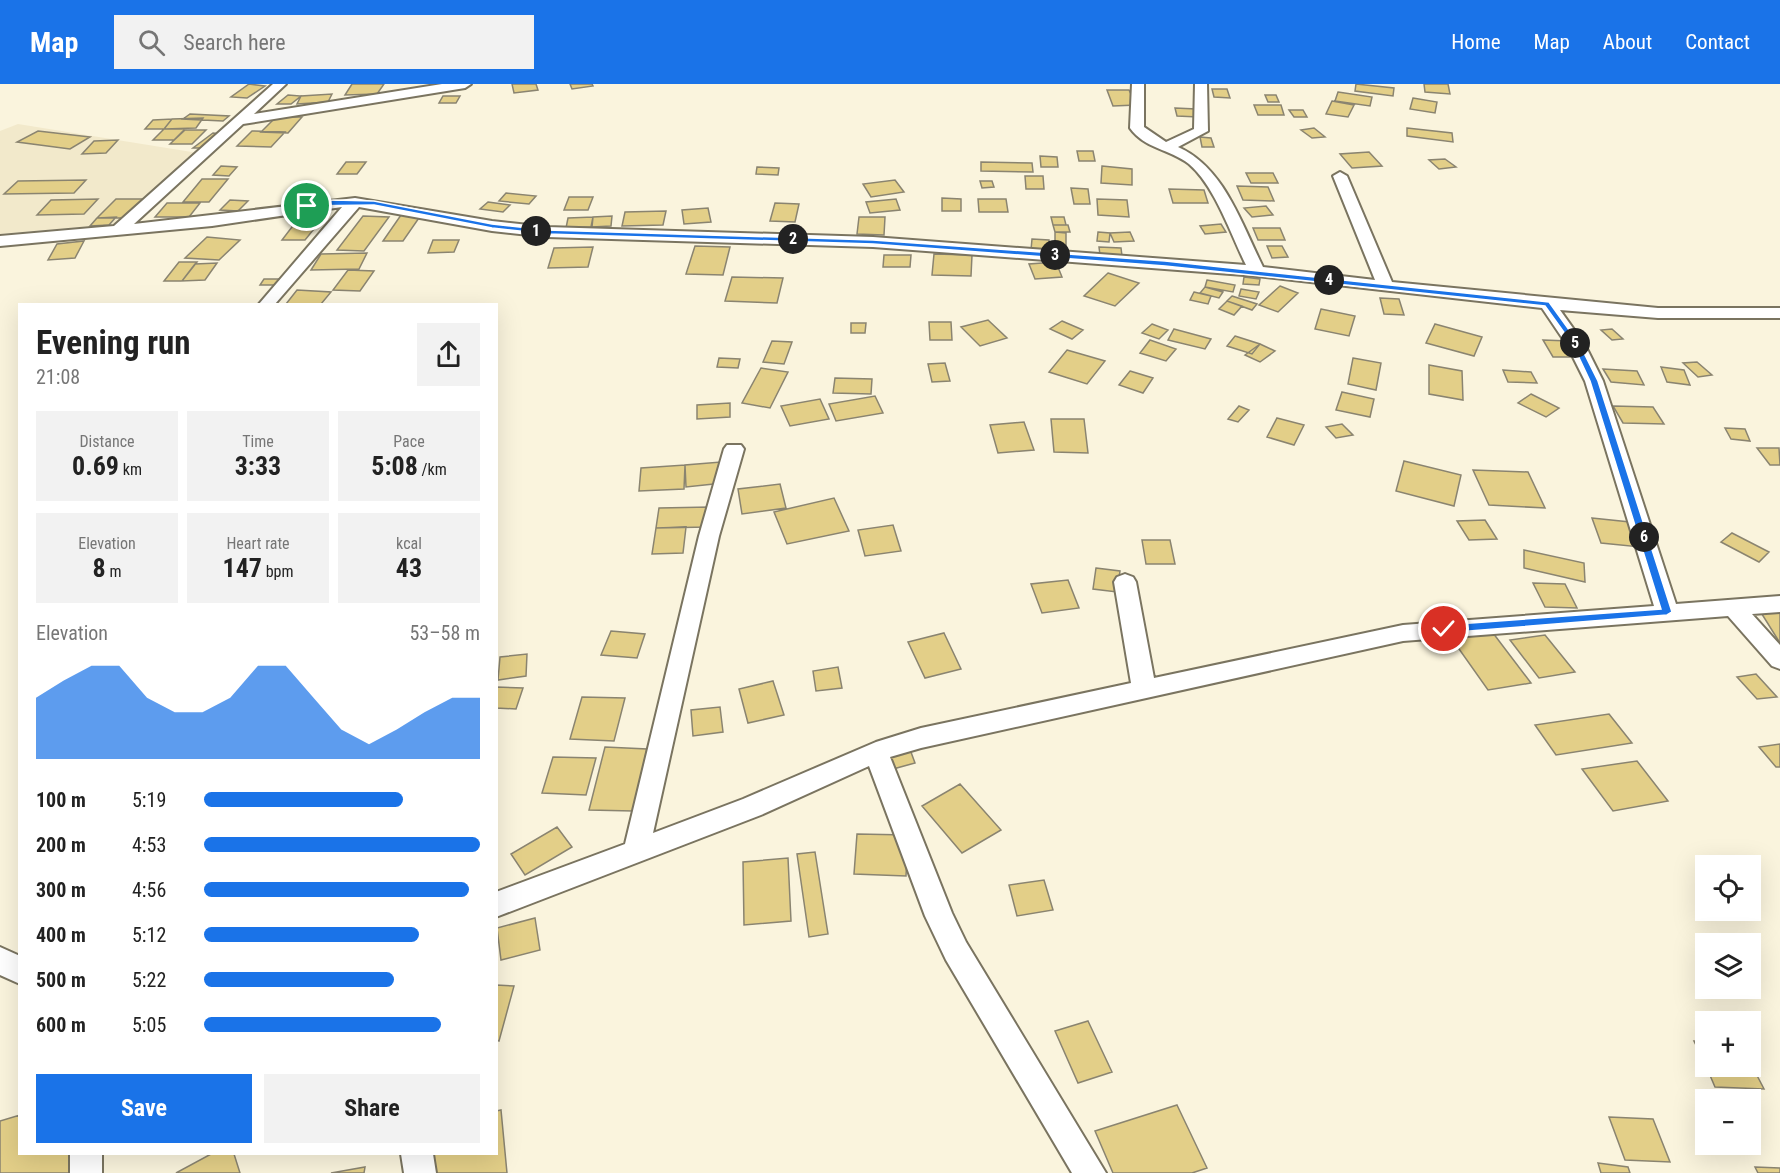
<!DOCTYPE html>
<html lang="en">
<head>
<meta charset="utf-8">
<style>
  body { margin:0; font-family:"Roboto Condensed",sans-serif; background:#f2f2f2; color:#222; height:100vh; display:flex; flex-direction:column; font-size:22px; white-space:nowrap }
  * { box-sizing:border-box; margin:0 }
  p { font-size:20px; color:#767676 }
  .icon { flex:none; width:33px; height:33px; fill:none; stroke:currentColor; stroke-width:2; stroke-linecap:round; stroke-linejoin:round }
  .map { position:relative; flex:1; overflow:hidden }
  .panel { position:absolute; left:18px; top:219px; width:480px; height:852px; display:flex; flex-direction:column; background:#fff; border-radius:0px; box-shadow:0 6px 24px #0002 }
  .panel>* { flex:none }
  .fabs { position:absolute; left:1695px; top:771px; display:grid; gap:12px }
  .fabs a { display:grid; place-items:center; width:66px; height:66px; border-radius:0px; background:#fff; box-shadow:0 6px 24px #0002; font-size:30px }
  .pin { position:absolute; display:grid; place-items:center; width:51px; height:51px; color:#fff; margin:-26px; border:3px solid #fff; border-radius:50%; box-shadow:0 2px 6px #0007 }
  .km { position:absolute; width:30px; height:30px; margin:-15px; border-radius:50%; background:#222; color:#fff; font-size:16px; line-height:30px; text-align:center }
  .round { display:grid; place-items:center; flex:none; width:63px; height:63px; border-radius:0px; background:#f2f2f2 }
  .overview { display:flex; align-items:center; justify-content:space-between; height:102px; padding:0 18px }
  h1 { font-size:33px; font-weight:700; line-height:45px }
  .stats { display:grid; grid-template-columns:repeat(3,1fr); gap:9px; height:102px; padding:6px 18px }
  .stats div { display:grid; align-content:center; border-radius:0px; background:#f2f2f2; text-align:center }
  .stats b { font-size:26px; font-weight:700 }
  .stats small { font-size:16px; font-weight:400 }
  .stats p { font-size:16px }
  .chart { height:168px; padding:12px 18px }
  .chart p { display:flex; justify-content:space-between }
  .chart svg { width:100%; height:108px; margin-top:6px; fill:#1a73e8; opacity:.7 }
  .action { display:flex; gap:12px; margin-top:auto; padding:12px 18px }
  .action a { flex:1; height:69px; border-radius:0px; background:#1a73e8; color:#fff; font-size:24px; font-weight:700; line-height:69px; text-align:center }
  .action a+a { background:#f2f2f2; color:#222 }
  ul { padding:0 18px; list-style:none; font-size:20px }
  li { display:grid; grid-template-columns:96px 72px 1fr; align-items:center; height:45px }
  li i { height:15px; border-radius:8px; background:#1a73e8 }
  header { display:flex; align-items:center; gap:36px; box-sizing:border-box; height:84px; padding:0 30px; background:#1a73e8; color:#fff }
  header strong { font-size:28px }
  nav { display:flex; gap:33px; margin-inline-start:auto; font-size:21px }
  .search { width:420px; height:54px; background:#f2f2f2; display:flex; align-items:center; gap:15px; box-sizing:border-box; padding:0 21px; border-radius:0px; color:#767676; font-size:22px }
  .map>svg:first-child { display:block }
</style>
</head>
<body>
<header>
<strong>Map</strong>
<div class="search"><svg class="icon" aria-label="search" viewBox="0 0 24 24"><circle cx="10" cy="10" r="6"/><path d="M15 15l6 6"/></svg>Search here</div>
<nav><a>Home</a><a>Map</a><a>About</a><a>Contact</a></nav>
</header>
<div class="map">
<svg width="1780" height="1089" viewBox="0 0 1780 1089">
  <rect width="100%" height="100%" fill="#faf4dd"/>
  <!-- built -->
  <path fill="#f2e9cb" d="M 18,40 L 198,69 L 117,140 L 0,150 L 0,47 Z"/>
  <!-- building -->
  <path fill="#e3cf88" stroke="#8a8470" stroke-width="1.5" d="M 249,0 L 265,2 L 247,14 L 231,13 Z
    M 352,0 L 384,0 L 377,10 L 345,11 Z
    M 512,0 L 536,0 L 538,6 L 514,9 Z
    M 570,0 L 592,0 L 593,2 L 572,5 Z
    M 1356,0 L 1394,4 L 1393,12 L 1355,7 Z
    M 1424,0 L 1448,0 L 1450,10 L 1425,8 Z
    M 1212,5 L 1227,5 L 1230,14 L 1214,13 Z
    M 1107,6 L 1129,6 L 1136,21 L 1113,22 Z
    M 1338,8 L 1372,13 L 1370,22 L 1335,17 Z
    M 332,10 L 328,18 L 297,20 L 301,12 Z
    M 288,11 L 301,12 L 291,20 L 277,20 Z
    M 1265,11 L 1276,11 L 1279,18 L 1268,18 Z
    M 443,12 L 460,12 L 456,19 L 439,19 Z
    M 1413,14 L 1437,18 L 1435,29 L 1410,25 Z
    M 1332,17 L 1354,21 L 1348,33 L 1326,30 Z
    M 1254,21 L 1281,21 L 1284,31 L 1258,31 Z
    M 1175,24 L 1196,25 L 1198,33 L 1177,32 Z
    M 1289,26 L 1303,26 L 1307,33 L 1294,33 Z
    M 190,30 L 229,32 L 223,37 L 183,35 Z
    M 276,33 L 302,33 L 288,49 L 261,48 Z
    M 203,34 L 196,44 L 164,45 L 172,35 Z
    M 172,35 L 164,45 L 145,45 L 153,36 Z
    M 1314,44 L 1325,53 L 1312,54 L 1301,46 Z
    M 1407,44 L 1452,49 L 1453,58 L 1407,52 Z
    M 164,45 L 185,45 L 174,56 L 153,56 Z
    M 185,46 L 206,46 L 192,60 L 170,60 Z
    M 38,47 L 90,53 L 70,65 L 17,58 Z
    M 252,47 L 285,48 L 271,63 L 237,62 Z
    M 213,49 L 221,50 L 201,64 L 193,64 Z
    M 1200,53 L 1211,54 L 1214,63 L 1202,63 Z
    M 118,56 L 106,69 L 82,70 L 94,57 Z
    M 1077,67 L 1093,67 L 1095,77 L 1079,77 Z
    M 1369,68 L 1382,82 L 1352,84 L 1340,70 Z
    M 1040,72 L 1057,73 L 1058,83 L 1041,83 Z
    M 1445,75 L 1456,83 L 1439,85 L 1429,76 Z
    M 346,78 L 366,78 L 357,90 L 337,90 Z
    M 981,78 L 1032,79 L 1033,88 L 981,87 Z
    M 221,82 L 237,83 L 229,92 L 213,91 Z
    M 1102,82 L 1132,85 L 1132,101 L 1101,99 Z
    M 757,83 L 779,84 L 778,91 L 756,90 Z
    M 1246,89 L 1273,89 L 1278,99 L 1251,99 Z
    M 1025,92 L 1043,92 L 1044,105 L 1026,105 Z
    M 202,95 L 228,95 L 209,118 L 183,118 Z
    M 86,96 L 74,109 L 4,110 L 18,97 Z
    M 895,96 L 904,108 L 871,113 L 863,100 Z
    M 980,97 L 992,97 L 994,103 L 982,104 Z
    M 1237,102 L 1268,103 L 1274,117 L 1243,116 Z
    M 1071,104 L 1088,105 L 1090,120 L 1074,120 Z
    M 1169,105 L 1204,106 L 1208,119 L 1173,119 Z
    M 506,109 L 536,112 L 529,120 L 499,117 Z
    M 569,113 L 593,113 L 588,126 L 564,126 Z
    M 942,114 L 961,115 L 961,127 L 942,127 Z
    M 98,115 L 84,130 L 37,131 L 51,116 Z
    M 116,115 L 146,115 L 128,134 L 97,134 Z
    M 896,115 L 900,126 L 870,129 L 866,118 Z
    M 978,115 L 1006,115 L 1008,128 L 979,128 Z
    M 1097,115 L 1127,116 L 1129,133 L 1098,131 Z
    M 230,116 L 248,117 L 238,127 L 220,126 Z
    M 488,118 L 510,121 L 503,128 L 480,125 Z
    M 167,119 L 200,119 L 189,133 L 155,133 Z
    M 775,119 L 799,120 L 795,138 L 770,137 Z
    M 1266,122 L 1273,131 L 1252,133 L 1244,124 Z
    M 708,124 L 711,138 L 684,140 L 682,126 Z
    M 666,127 L 663,141 L 622,142 L 625,128 Z
    M 401,131 L 421,131 L 403,157 L 383,157 Z
    M 363,132 L 389,133 L 364,167 L 337,166 Z
    M 612,132 L 611,142 L 592,143 L 593,133 Z
    M 116,133 L 109,141 L 90,142 L 97,134 Z
    M 593,133 L 591,143 L 566,144 L 568,134 Z
    M 859,133 L 885,133 L 884,151 L 857,150 Z
    M 1051,133 L 1064,133 L 1066,141 L 1053,141 Z
    M 295,139 L 318,140 L 305,156 L 282,156 Z
    M 1221,140 L 1226,148 L 1205,150 L 1200,142 Z
    M 1053,141 L 1068,141 L 1070,148 L 1055,148 Z
    M 1253,144 L 1280,144 L 1285,156 L 1258,156 Z
    M 1055,148 L 1066,149 L 1066,162 L 1055,161 Z
    M 1098,148 L 1110,149 L 1109,158 L 1097,157 Z
    M 1130,148 L 1134,157 L 1114,158 L 1110,149 Z
    M 207,153 L 240,156 L 219,176 L 185,174 Z
    M 1032,155 L 1049,156 L 1049,167 L 1031,166 Z
    M 433,156 L 459,156 L 454,168 L 428,169 Z
    M 84,157 L 75,174 L 48,176 L 57,160 Z
    M 695,162 L 730,163 L 723,191 L 686,190 Z
    M 1267,162 L 1282,162 L 1288,173 L 1272,174 Z
    M 593,163 L 588,183 L 548,184 L 554,164 Z
    M 1099,163 L 1121,164 L 1122,172 L 1100,171 Z
    M 367,169 L 359,185 L 311,186 L 321,170 Z
    M 934,170 L 972,171 L 971,192 L 932,191 Z
    M 884,171 L 911,171 L 910,183 L 883,183 Z
    M 179,178 L 197,178 L 182,197 L 164,197 Z
    M 1056,178 L 1062,193 L 1035,195 L 1029,180 Z
    M 217,179 L 205,196 L 182,197 L 195,180 Z
    M 348,186 L 374,187 L 360,207 L 333,206 Z
    M 1108,189 L 1139,199 L 1115,222 L 1084,212 Z
    M 732,193 L 783,194 L 777,219 L 725,217 Z
    M 1244,193 L 1260,195 L 1259,201 L 1243,200 Z
    M 264,195 L 283,195 L 279,201 L 260,201 Z
    M 1207,196 L 1235,201 L 1233,208 L 1205,203 Z
    M 1280,202 L 1298,209 L 1278,228 L 1259,221 Z
    M 1205,203 L 1223,208 L 1219,214 L 1200,209 Z
    M 1241,205 L 1259,208 L 1256,215 L 1239,212 Z
    M 297,206 L 331,208 L 321,220 L 286,220 Z
    M 1194,208 L 1211,212 L 1208,220 L 1190,216 Z
    M 1232,212 L 1257,220 L 1252,226 L 1227,217 Z
    M 1380,214 L 1399,215 L 1404,231 L 1384,230 Z
    M 1227,217 L 1242,222 L 1234,231 L 1219,225 Z
    M 1321,225 L 1355,232 L 1349,252 L 1315,245 Z
    M 988,236 L 1007,254 L 980,262 L 961,243 Z
    M 1062,237 L 1083,246 L 1072,255 L 1050,245 Z
    M 929,238 L 951,238 L 952,256 L 930,256 Z
    M 851,239 L 866,239 L 865,249 L 851,249 Z
    M 1152,240 L 1168,246 L 1159,255 L 1142,249 Z
    M 1435,240 L 1482,253 L 1474,272 L 1426,259 Z
    M 1174,245 L 1211,255 L 1205,265 L 1168,256 Z
    M 1612,245 L 1623,255 L 1612,256 L 1601,246 Z
    M 1235,252 L 1260,260 L 1252,270 L 1227,262 Z
    M 1150,256 L 1176,265 L 1166,277 L 1140,269 Z
    M 1543,256 L 1569,257 L 1580,273 L 1553,273 Z
    M 772,257 L 792,258 L 784,280 L 763,278 Z
    M 1260,260 L 1275,267 L 1260,278 L 1245,271 Z
    M 1067,266 L 1105,277 L 1087,300 L 1049,288 Z
    M 719,274 L 740,275 L 738,284 L 717,283 Z
    M 1353,274 L 1381,279 L 1376,306 L 1348,300 Z
    M 1697,278 L 1712,291 L 1698,293 L 1683,279 Z
    M 945,279 L 950,297 L 932,298 L 928,280 Z
    M 1429,281 L 1462,287 L 1463,316 L 1429,310 Z
    M 1661,283 L 1684,286 L 1690,301 L 1667,298 Z
    M 761,284 L 788,288 L 770,324 L 742,319 Z
    M 1603,285 L 1637,287 L 1644,301 L 1611,298 Z
    M 1503,286 L 1531,288 L 1537,299 L 1508,298 Z
    M 1130,287 L 1153,294 L 1143,309 L 1119,301 Z
    M 835,294 L 872,295 L 871,310 L 833,309 Z
    M 1342,308 L 1374,315 L 1370,333 L 1336,326 Z
    M 1531,310 L 1559,324 L 1546,333 L 1518,319 Z
    M 875,312 L 883,329 L 836,337 L 829,320 Z
    M 820,315 L 829,335 L 790,342 L 781,322 Z
    M 730,319 L 730,333 L 697,335 L 697,321 Z
    M 1239,322 L 1249,326 L 1238,338 L 1228,335 Z
    M 1613,322 L 1653,323 L 1664,340 L 1623,339 Z
    M 1277,334 L 1304,341 L 1294,361 L 1267,353 Z
    M 1051,335 L 1084,335 L 1088,369 L 1054,368 Z
    M 1024,338 L 1034,366 L 998,369 L 990,341 Z
    M 1342,340 L 1353,351 L 1336,354 L 1326,343 Z
    M 1725,344 L 1745,345 L 1750,357 L 1731,355 Z
    M 1757,364 L 1779,364 L 1780,381 L 1770,381 Z
    M 1404,377 L 1461,391 L 1454,422 L 1396,407 Z
    M 721,378 L 723,399 L 686,403 L 685,381 Z
    M 685,381 L 684,405 L 639,407 L 641,384 Z
    M 1473,386 L 1528,388 L 1545,424 L 1489,421 Z
    M 780,400 L 786,424 L 742,430 L 738,405 Z
    M 834,414 L 849,447 L 787,460 L 774,428 Z
    M 710,423 L 708,443 L 656,444 L 659,424 Z
    M 1592,434 L 1630,438 L 1640,463 L 1601,459 Z
    M 1485,436 L 1497,455 L 1469,456 L 1457,437 Z
    M 893,441 L 901,467 L 865,472 L 858,446 Z
    M 686,443 L 683,469 L 652,470 L 656,444 Z
    M 1732,449 L 1769,468 L 1759,478 L 1721,458 Z
    M 1142,456 L 1170,456 L 1175,480 L 1146,480 Z
    M 1524,466 L 1584,479 L 1585,498 L 1524,484 Z
    M 1096,484 L 1120,487 L 1117,508 L 1093,505 Z
    M 1068,496 L 1079,524 L 1042,529 L 1031,500 Z
    M 1533,499 L 1565,500 L 1577,524 L 1545,523 Z
    M 1760,527 L 1780,528 L 1780,559 Z
    M 611,547 L 645,550 L 637,574 L 601,571 Z
    M 944,549 L 961,585 L 925,594 L 908,558 Z
    M 1493,549 L 1531,599 L 1488,606 L 1452,555 Z
    M 1545,551 L 1575,588 L 1539,594 L 1510,556 Z
    M 527,570 L 526,592 L 498,596 L 500,573 Z
    M 838,583 L 842,604 L 816,607 L 813,587 Z
    M 1756,590 L 1777,613 L 1757,615 L 1737,593 Z
    M 773,597 L 784,631 L 748,639 L 739,605 Z
    M 496,603 L 523,604 L 516,625 L 496,624 Z
    M 582,613 L 625,614 L 614,657 L 570,655 Z
    M 720,623 L 723,648 L 693,652 L 691,626 Z
    M 1609,630 L 1632,659 L 1556,671 L 1535,641 Z
    M 908,660 L 915,679 L 893,685 L 886,666 Z
    M 1780,660 L 1780,683 L 1776,683 L 1759,663 Z
    M 605,663 L 647,665 L 633,727 L 589,726 Z
    M 553,673 L 596,674 L 586,711 L 542,709 Z
    M 1637,677 L 1668,717 L 1613,727 L 1582,685 Z
    M 960,700 L 1001,746 L 962,769 L 922,722 Z
    M 557,743 L 572,763 L 525,791 L 511,770 Z
    M 857,750 L 908,751 L 906,792 L 854,790 Z
    M 815,768 L 828,850 L 809,853 L 797,770 Z
    M 788,774 L 791,837 L 744,841 L 743,778 Z
    M 1044,796 L 1053,826 L 1017,832 L 1009,801 Z
    M 535,834 L 540,866 L 501,876 L 497,844 Z
    M 496,901 L 514,902 L 499,957 L 496,956 Z
    M 1088,937 L 1112,988 L 1078,999 L 1055,947 Z
    M 1694,957 L 1706,958 L 1706,982 Z
    M 1750,978 L 1764,1005 L 1715,1003 L 1706,982 L 1750,982 Z
    M 1177,1021 L 1207,1084 L 1192,1089 L 1113,1089 L 1095,1047 Z
    M 501,1026 L 507,1089 L 433,1089 L 432,1070 L 496,1070 L 496,1027 Z
    M 20,1031 L 20,1070 L 75,1070 L 72,1089 L 0,1089 L 0,1037 Z
    M 1609,1033 L 1653,1035 L 1670,1078 L 1625,1076 Z
    M 211,1070 L 234,1070 L 240,1089 L 176,1089 Z
    M 1598,1079 L 1628,1083 L 1630,1089 L 1601,1089 Z
    M 365,1083 L 364,1089 L 331,1089 Z
    M 1755,1083 L 1780,1084 L 1780,1089 L 1758,1089 Z"/>
  <g fill="none" stroke-linecap="round" stroke-linejoin="round">
    <defs>
      <path id="minor" d="M 273,0 L 286,0 L 254,30 L 442,0 L 471,0 L 465,4 L 243,40 L 134,140 L 355,114 L 492,137 L 547,143 L 873,153 L 1246,181 C 1231,151 1215,102 1189,80 C 1170,65 1145,65 1130,44 L 1132,0 L 1144,0 L 1144,43 L 1166,58 L 1194,45 L 1195,0 L 1207,0 L 1208,47 L 1178,63 C 1224,83 1242,141 1263,183 L 1375,196 L 1333,92 L 1340,88 L 1347,92 L 1392,198 L 1658,224 L 1780,224 L 1780,234 L 1658,234 L 1560,226 L 1585,261 L 1603,297 L 1676,520 L 1780,512 L 1780,528 L 1752,530 L 1780,561 L 1780,585 L 1772,582 L 1728,532 L 1403,557 L 921,664 L 890,673 L 952,829 L 966,858 L 1106,1089 L 1072,1089 L 946,876 L 925,832 L 869,682 L 761,731 L 496,833 L 496,808 L 625,760 L 699,452 L 724,365 L 727,361 L 741,361 L 744,365 L 719,452 L 653,749 L 743,715 L 876,658 L 921,644 L 1131,599 L 1114,498 L 1117,493 L 1125,490 L 1133,493 L 1136,498 L 1154,594 L 1403,541 L 1654,522 L 1585,297 L 1567,261 L 1542,224 L 1257,192 L 873,163 L 547,153 L 492,147 L 359,123 L 275,220 L 259,220 L 342,123 L 212,142 L 0,162 L 0,152 L 114,142 Z
        M 0,863 L 20,872 L 20,900 L 0,891 Z
        M 70,1070 L 102,1070 L 102,1089 L 70,1089 Z
        M 401,1070 L 433,1070 L 436,1089 L 404,1089 Z"/>
    </defs>
    <!-- minor casing -->
    <use href="#minor" stroke="#7a7460" stroke-width="4"/>
    <!-- minor -->
    <use href="#minor" fill="#fff" fill-rule="evenodd"/>
  </g>
  <!-- route -->
  <path fill="#1a73e8" stroke="#fff" stroke-width="1.5" d="M 333,116 L 374,117 L 492,140 L 547,146 L 873,156 L 1165,177 L 1549,218 L 1580,261 L 1598,297 L 1672,528 L 1667,531 L 1444,549 L 1439,545 L 1444,541 L 1661,525 L 1590,297 L 1573,261 L 1545,222 L 1165,182 L 873,160 L 547,150 L 492,144 L 374,121 L 303,122 Z"/>
</svg>
<div class="fabs">
<a><svg class="icon" aria-label="locate" viewBox="0 0 24 24"><circle cx="12" cy="12" r="6"/><path d="M12 2v4M12 18v4M2 12h4M18 12h4"/></svg></a>
<a><svg class="icon" aria-label="layers" viewBox="0 0 24 24"><path d="M12 4l9 5-9 5-9-5zM3 14l9 5 9-5"/></svg></a>
<a>+</a>
<a>−</a>
</div>
<div class="pin" style="left:307px;top:122px;background:#1e9e55"><svg class="icon" aria-label="arrive" viewBox="0 0 24 24"><path d="M6 21V4h12l-3 4 3 4H6"/></svg></div>
<div class="pin" style="left:1444px;top:545px;background:#d93025"><svg class="icon" aria-label="check" viewBox="0 0 24 24"><path d="M5 12l5 5 9-10"/></svg></div>
<b class="km" style="left:536px;top:147px">1</b>
<b class="km" style="left:793px;top:155px">2</b>
<b class="km" style="left:1055px;top:171px">3</b>
<b class="km" style="left:1329px;top:196px">4</b>
<b class="km" style="left:1575px;top:259px">5</b>
<b class="km" style="left:1644px;top:453px">6</b>
<section class="panel">
<div class="overview"><div><h1>Evening run</h1><p>21:08</p></div><a class="round"><svg class="icon" aria-label="share" viewBox="0 0 24 24"><path d="M12 15V3M7 8l5-5 5 5M5 13v7h14v-7"/></svg></a></div>
<div class="stats">
<div><p>Distance</p><b>0.69<small> km</small></b></div>
<div><p>Time</p><b>3:33</b></div>
<div><p>Pace</p><b>5:08<small> /km</small></b></div>
</div>
<div class="stats">
<div><p>Elevation</p><b>8<small> m</small></b></div>
<div><p>Heart rate</p><b>147<small> bpm</small></b></div>
<div><p>kcal</p><b>43</b></div>
</div>
<div class="chart"><p><span>Elevation</span>53–58 m</p>
<svg viewBox="0 0 160 44" preserveAspectRatio="none"><path d="M0 44V19L10 12L20 6L30 6L40 19L50 25L60 25L70 19L80 6L90 6L100 19L110 32L120 38L130 32L140 25L150 19L160 19V44z"/></svg>
</div>
<ul>
<li><b>100 m</b>5:19<i style="width:72%"></i></li>
<li><b>200 m</b>4:53<i style="width:100%"></i></li>
<li><b>300 m</b>4:56<i style="width:96%"></i></li>
<li><b>400 m</b>5:12<i style="width:78%"></i></li>
<li><b>500 m</b>5:22<i style="width:69%"></i></li>
<li><b>600 m</b>5:05<i style="width:86%"></i></li>
</ul>
<div class="action"><a>Save</a><a>Share</a></div>
</section>
</div>
</body>
</html>
